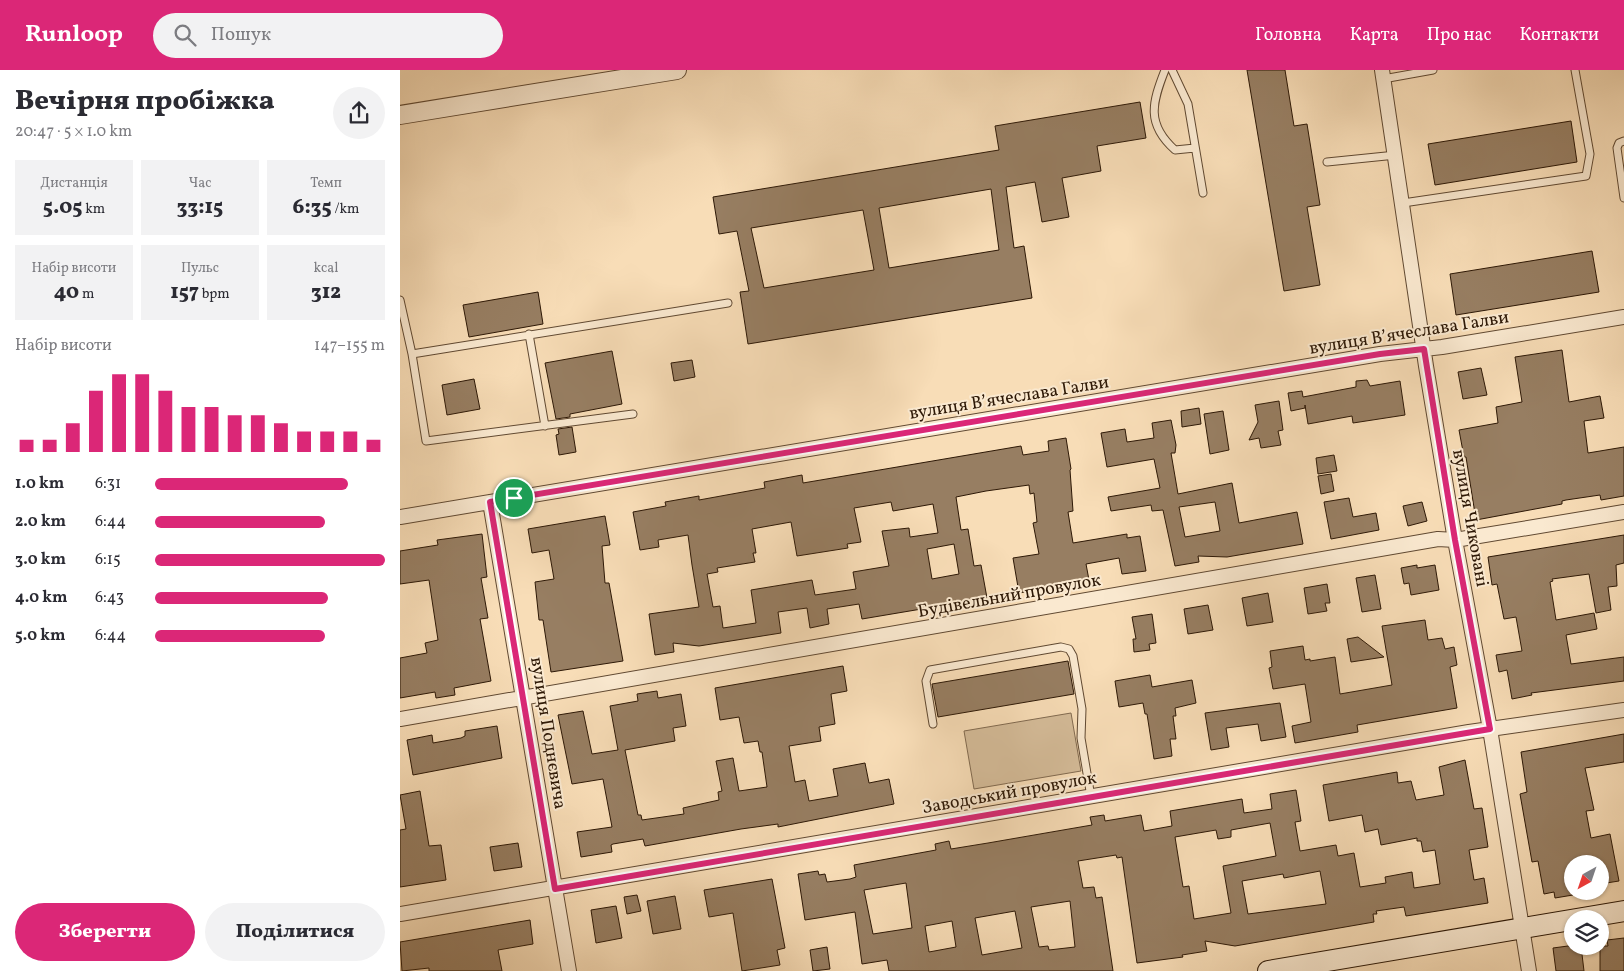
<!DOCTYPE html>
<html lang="uk">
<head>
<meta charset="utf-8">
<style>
  body { margin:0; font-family:Vollkorn,serif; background:#f2f2f3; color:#2b2b33; height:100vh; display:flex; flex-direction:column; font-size:19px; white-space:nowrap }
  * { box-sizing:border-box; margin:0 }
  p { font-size:16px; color:#7c7c81 }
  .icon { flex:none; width:28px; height:28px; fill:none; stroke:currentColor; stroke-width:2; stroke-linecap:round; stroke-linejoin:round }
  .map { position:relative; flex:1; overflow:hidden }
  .details { display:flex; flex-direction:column; background:#fff; width:400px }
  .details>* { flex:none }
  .needle { width:32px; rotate:220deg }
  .controls { position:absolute; left:1164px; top:785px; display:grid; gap:10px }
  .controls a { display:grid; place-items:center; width:45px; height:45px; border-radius:50%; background:#fff; box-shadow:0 1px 4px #0004; font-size:25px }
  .pin { position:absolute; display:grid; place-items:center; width:42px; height:42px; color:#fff; margin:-21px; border:2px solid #fff; border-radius:50%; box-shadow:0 1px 5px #0007 }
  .round { display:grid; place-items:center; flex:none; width:52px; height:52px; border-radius:26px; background:#f2f2f3 }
  .head { display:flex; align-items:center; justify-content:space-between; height:85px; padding:0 15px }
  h1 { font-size:28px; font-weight:800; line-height:38px }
  .stats { display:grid; grid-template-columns:repeat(3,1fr); gap:8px; height:85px; padding:5px 15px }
  .stats div { display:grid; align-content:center; border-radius:0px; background:#f2f2f3; text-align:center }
  .stats b { font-size:21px; font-weight:800 }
  .stats small { font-size:14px; font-weight:400 }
  .stats p { font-size:14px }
  .chart { height:140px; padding:10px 15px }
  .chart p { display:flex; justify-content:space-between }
  .chart svg { width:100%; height:90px; margin-top:5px; stroke:#db2777; stroke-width:6 }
  .action { display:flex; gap:10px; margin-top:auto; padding:10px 15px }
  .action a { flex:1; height:58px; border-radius:30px; background:#db2777; color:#fff; font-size:20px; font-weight:800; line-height:58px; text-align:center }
  .action a+a { background:#f2f2f3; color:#2b2b33 }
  ul { padding:0 15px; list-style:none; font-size:16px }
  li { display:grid; grid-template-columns:80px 60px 1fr; align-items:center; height:38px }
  li i { height:12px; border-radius:6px; background:#db2777 }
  header { display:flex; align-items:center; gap:30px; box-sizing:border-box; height:70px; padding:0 25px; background:#db2777; color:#fff }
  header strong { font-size:24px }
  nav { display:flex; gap:28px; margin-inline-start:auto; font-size:18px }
  .search { width:350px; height:45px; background:#f2f2f3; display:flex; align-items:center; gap:12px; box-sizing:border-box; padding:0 18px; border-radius:28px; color:#7c7c81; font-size:19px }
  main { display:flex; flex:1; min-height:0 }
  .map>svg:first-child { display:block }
</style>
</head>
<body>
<header>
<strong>Runloop</strong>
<div class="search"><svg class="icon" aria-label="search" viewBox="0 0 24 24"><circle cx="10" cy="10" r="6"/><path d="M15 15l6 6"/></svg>Пошук</div>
<nav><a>Головна</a><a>Карта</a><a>Про нас</a><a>Контакти</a></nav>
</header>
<main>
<section class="details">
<div class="head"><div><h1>Вечірня пробіжка</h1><p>20:47 · 5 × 1.0 km</p></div><a class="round"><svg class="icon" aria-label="share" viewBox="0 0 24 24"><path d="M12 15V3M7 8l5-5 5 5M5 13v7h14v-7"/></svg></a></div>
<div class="stats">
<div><p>Дистанція</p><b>5.05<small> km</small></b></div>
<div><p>Час</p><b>33:15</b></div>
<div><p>Темп</p><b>6:35<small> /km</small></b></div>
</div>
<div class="stats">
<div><p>Набір висоти</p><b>40<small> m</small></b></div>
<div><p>Пульс</p><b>157<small> bpm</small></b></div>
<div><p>kcal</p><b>312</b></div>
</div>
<div class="chart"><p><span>Набір висоти</span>147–155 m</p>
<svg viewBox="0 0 160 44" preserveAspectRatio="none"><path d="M5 44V38M15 44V38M25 44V30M35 44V14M45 44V6M55 44V6M65 44V14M75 44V22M85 44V22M95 44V26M105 44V26M115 44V30M125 44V34M135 44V34M145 44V34M155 44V38"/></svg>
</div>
<ul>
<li><b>1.0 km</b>6:31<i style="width:84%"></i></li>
<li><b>2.0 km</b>6:44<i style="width:74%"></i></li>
<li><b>3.0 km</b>6:15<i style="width:100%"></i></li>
<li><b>4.0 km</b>6:43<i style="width:75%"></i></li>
<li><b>5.0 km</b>6:44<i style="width:74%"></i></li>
</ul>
<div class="action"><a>Зберегти</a><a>Поділитися</a></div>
</section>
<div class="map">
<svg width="1224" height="901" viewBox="0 0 1224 901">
  <rect width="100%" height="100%" fill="#f8ddb7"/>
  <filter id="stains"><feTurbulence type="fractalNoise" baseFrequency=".004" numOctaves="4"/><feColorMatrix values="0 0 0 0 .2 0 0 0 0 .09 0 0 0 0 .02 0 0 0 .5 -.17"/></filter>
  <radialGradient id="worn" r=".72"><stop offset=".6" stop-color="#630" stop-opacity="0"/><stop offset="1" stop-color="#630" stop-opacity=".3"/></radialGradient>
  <!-- green -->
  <path fill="#d5bc99" stroke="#816a50" d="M 671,643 L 681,701 L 574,719 L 564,661 Z"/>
  <!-- building -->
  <path fill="#977e62" stroke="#2d1806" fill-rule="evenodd" d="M 847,0 L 885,0 L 894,56 L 907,54 L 920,135 L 907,137 L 920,215 L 884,221 Z
    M 740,32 L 746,68 L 697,76 L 701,101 L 662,108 L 669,147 L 642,152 L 635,112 L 606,117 L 614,178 L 624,176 L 632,228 L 348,274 L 340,222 L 349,221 L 337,161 L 319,164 L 313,127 L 599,80 L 595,56 ZM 591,119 L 599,180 L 489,198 L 479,138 ZM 463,140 L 474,200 L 364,218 L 351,158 Z
    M 1171,51 L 1177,92 L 1035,115 L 1028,74 Z
    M 1192,181 L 1199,222 L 1056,245 L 1050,204 Z
    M 138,222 L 143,254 L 69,267 L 63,235 Z
    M 1162,280 L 1169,332 L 1200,326 L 1204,348 L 1184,351 L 1188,383 L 1224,377 L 1224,426 L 1201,430 L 1200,425 L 1166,430 L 1162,431 L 1162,434 L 1076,450 L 1066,387 L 1064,387 L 1059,360 L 1098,353 L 1096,337 L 1122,332 L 1115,287 Z
    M 212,281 L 222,334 L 170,344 L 170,347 L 156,349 L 145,293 Z
    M 292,290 L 295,307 L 274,311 L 271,293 Z
    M 1081,298 L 1087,325 L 1063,329 L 1058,302 Z
    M 74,309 L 80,339 L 47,345 L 42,315 Z
    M 967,310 L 970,316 L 1000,311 L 1005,345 L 953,353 L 952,346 L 908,354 L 905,335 L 905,338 L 891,341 L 888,323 L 902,321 L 903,327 L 956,317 L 956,311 Z
    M 879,331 L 883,360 L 878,361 L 881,375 L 861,378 L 859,368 L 849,370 L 858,352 L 855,335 Z
    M 799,338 L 801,354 L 782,357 L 781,341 Z
    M 823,341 L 829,380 L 810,384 L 804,344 Z
    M 771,350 L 776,375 L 775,383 L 771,383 L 778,424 L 832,413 L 839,453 L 897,442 L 903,474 L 827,487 L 798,486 L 799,492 L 775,496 L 763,440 L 752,441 L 751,435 L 711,441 L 708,427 L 760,418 L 754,389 L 707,397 L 701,363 L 725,359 L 727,372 L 754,368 L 752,353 ZM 815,432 L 820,461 L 785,467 L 779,437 Z
    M 172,357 L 176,382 L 159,385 L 156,365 L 159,364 L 158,359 Z
    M 666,368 L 671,399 L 670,400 L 673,441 L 668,442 L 673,473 L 727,464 L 727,468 L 740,466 L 746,501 L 722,504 L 719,488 L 686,494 L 689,510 L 619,523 L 613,488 L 639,484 L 633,453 L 637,452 L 634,423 L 630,424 L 629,415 L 586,421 L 556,427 L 561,460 L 568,459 L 574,496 L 581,495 L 587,528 L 462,549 L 459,534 L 427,539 L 429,554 L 410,558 L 407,538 L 378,542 L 381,563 L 299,576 L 273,573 L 274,582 L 255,585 L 249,544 L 299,537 L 292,495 L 288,465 L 258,470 L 259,477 L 240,480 L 233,442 L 266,436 L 265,432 L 299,426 L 299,430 L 365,418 L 364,412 L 402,405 L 403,413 L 621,376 L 623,385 L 649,381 L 648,371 ZM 491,432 L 493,441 L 533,434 L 538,463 L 510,467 L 509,458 L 482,461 L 489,496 L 453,502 L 456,519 L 415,525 L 412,510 L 351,520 L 356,553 L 323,558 L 320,536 L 313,537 L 307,504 L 318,502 L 317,498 L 355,492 L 353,483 L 356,483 L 352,459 L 391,452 L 397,486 L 448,478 L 447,474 L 461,472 L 454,438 ZM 554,474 L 559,504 L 532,509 L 527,479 Z
    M 934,385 L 937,401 L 918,404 L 916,388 Z
    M 931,404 L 934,421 L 921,424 L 918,406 Z
    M 949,428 L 953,447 L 976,443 L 979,460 L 931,469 L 924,432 Z
    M 1022,432 L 1027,451 L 1008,456 L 1003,436 Z
    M 205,446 L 210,475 L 202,476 L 205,513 L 209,513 L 223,591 L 151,602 L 143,550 L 139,550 L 135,512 L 154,509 L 149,480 L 132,483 L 128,459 Z
    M 82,464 L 87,507 L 81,508 L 88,548 L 80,549 L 91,611 L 54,618 L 55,625 L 36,628 L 35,622 L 0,628 L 0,588 L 27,583 L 25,573 L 38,570 L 29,510 L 0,514 L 0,481 L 38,475 L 37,470 Z
    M 1224,465 L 1224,493 L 1216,495 L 1217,516 L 1208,517 L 1211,540 L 1196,543 L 1189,504 L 1152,509 L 1153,511 L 1150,512 L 1156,550 L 1194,543 L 1197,559 L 1166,565 L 1171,594 L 1224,587 L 1224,611 L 1131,623 L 1132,625 L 1112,629 L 1107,600 L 1099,602 L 1096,585 L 1122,581 L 1116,547 L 1104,549 L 1097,514 L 1092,515 L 1088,487 Z
    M 1017,495 L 1017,498 L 1035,495 L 1039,520 L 1011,525 L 1009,513 L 1004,514 L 1001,498 Z
    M 975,505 L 981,539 L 962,542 L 956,508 Z
    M 927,514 L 930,533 L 925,533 L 927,541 L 908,544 L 904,518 Z
    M 868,523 L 873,552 L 847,556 L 842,528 Z
    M 808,535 L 813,560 L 788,564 L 784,539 Z
    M 752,544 L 756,573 L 749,574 L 750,580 L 734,582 L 733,569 L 736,569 L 732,547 Z
    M 1025,550 L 1028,570 L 1042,568 L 1045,579 L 1054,577 L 1057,595 L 1050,597 L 1057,638 L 957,655 L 958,662 L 895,673 L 892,656 L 911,652 L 905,614 L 873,619 L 869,598 L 872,597 L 870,581 L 903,576 L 905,590 L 910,589 L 910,591 L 935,587 L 940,624 L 992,615 L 982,556 Z
    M 958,567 L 984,587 L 951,592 L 947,569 Z
    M 668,591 L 674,624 L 538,647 L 532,614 Z
    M 443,596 L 447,621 L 431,624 L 435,654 L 419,657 L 421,671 L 389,676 L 395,712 L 405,710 L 409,731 L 438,726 L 433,699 L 465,693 L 469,713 L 489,709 L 494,734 L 378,757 L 378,754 L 341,759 L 245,776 L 243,769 L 213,774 L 211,775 L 212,782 L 181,787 L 177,762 L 212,757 L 203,709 L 172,714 L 158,645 L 183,641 L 192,684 L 218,680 L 210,636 L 238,631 L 237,624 L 257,621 L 258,628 L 281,624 L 286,656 L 273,658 L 275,671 L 225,680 L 238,745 L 241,745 L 242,750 L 284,744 L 283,738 L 319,730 L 318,722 L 322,721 L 316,691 L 333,688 L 339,721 L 367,717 L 362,682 L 360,682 L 358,671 L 344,673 L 339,647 L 320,650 L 315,618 Z
    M 750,605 L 752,617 L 792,610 L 796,633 L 775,638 L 776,646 L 773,646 L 776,669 L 770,669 L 772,686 L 754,689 L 747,644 L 745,644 L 743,633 L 719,637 L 715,611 Z
    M 880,633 L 886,667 L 861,671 L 858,654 L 826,658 L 829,677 L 811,680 L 805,643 Z
    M 97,656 L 102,688 L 13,705 L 7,670 L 32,665 L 33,673 L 61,668 L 65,666 L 65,661 Z
    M 1224,664 L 1224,692 L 1185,698 L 1194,740 L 1186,741 L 1191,768 L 1210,764 L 1219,811 L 1200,814 L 1200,794 L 1172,794 L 1173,825 L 1155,828 L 1154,822 L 1144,824 L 1138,791 L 1132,792 L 1120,724 L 1127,722 L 1121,682 Z
    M 1065,690 L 1074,739 L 1082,738 L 1088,777 L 1069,780 L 1074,810 L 1084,808 L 1088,833 L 1006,846 L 1004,837 L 976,841 L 977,844 L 973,844 L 974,852 L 835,876 L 805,871 L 807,881 L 782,885 L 783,887 L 737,893 L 722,787 L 717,788 L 716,785 L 678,791 L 683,818 L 694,817 L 696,828 L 702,827 L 713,901 L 489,901 L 487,890 L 462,894 L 455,842 L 405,850 L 398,804 L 418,801 L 419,805 L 425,804 L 427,812 L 450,809 L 456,807 L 454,795 L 536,780 L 535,774 L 549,771 L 551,779 L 588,773 L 692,755 L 690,747 L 704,745 L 705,751 L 741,745 L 744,761 L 772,756 L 770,741 L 842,729 L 844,743 L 872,739 L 870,724 L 896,720 L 901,751 L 895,752 L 900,781 L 936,775 L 938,786 L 954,783 L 960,817 L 986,813 L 985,807 L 1012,802 L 1014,818 L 1040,814 L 1035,780 L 1023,782 L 1021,771 L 1017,771 L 1017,768 L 981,775 L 978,759 L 965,762 L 962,745 L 929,751 L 923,715 L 997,702 L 998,713 L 1011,711 L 1016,730 L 1044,725 L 1039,697 ZM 870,753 L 876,786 L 823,796 L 831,843 L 794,849 L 789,816 L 783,817 L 775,767 L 816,760 L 818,769 L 831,767 L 831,760 ZM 920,801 L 926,834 L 848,844 L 842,811 L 883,804 L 884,808 ZM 506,813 L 512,858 L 473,864 L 464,820 ZM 670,831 L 675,877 L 649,880 L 648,876 L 639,877 L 631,837 ZM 615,841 L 622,878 L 582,885 L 575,848 ZM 552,851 L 556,877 L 529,882 L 525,856 Z
    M 20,721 L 29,776 L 41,775 L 46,810 L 0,817 L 0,760 L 6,759 L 0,725 Z
    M 118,773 L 122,797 L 94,801 L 90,777 Z
    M 372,809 L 385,878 L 377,880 L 380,895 L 342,901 L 333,843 L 309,847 L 304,820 Z
    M 237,825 L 241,841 L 227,844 L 224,827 Z
    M 275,826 L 281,859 L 253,864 L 247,831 Z
    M 216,836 L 222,868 L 196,873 L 191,840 Z
    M 130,850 L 133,874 L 98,880 L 102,901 L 29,901 L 29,898 L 2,901 L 0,872 Z
    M 1224,868 L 1224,901 L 1200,901 L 1200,876 L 1208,876 L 1207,870 Z
    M 1168,876 L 1181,876 L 1184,901 L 1156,901 L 1153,878 Z
    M 427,877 L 430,899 L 413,901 L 410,880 Z"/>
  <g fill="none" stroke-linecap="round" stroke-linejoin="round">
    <defs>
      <path id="service" d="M 765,0 C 752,33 746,54 775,80 L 795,78
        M 772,0 L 788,34 L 803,123
        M 983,9 L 1033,0
        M 1224,71 L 1219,73 L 1217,78 L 1224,128
        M 927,92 L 996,85
        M 1003,133 L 1186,106 L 1190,84 L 1175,0
        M 0,230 L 12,284 L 26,371 L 233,344
        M 129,264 L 145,356
        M 12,284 L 328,233
        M 533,654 L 526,611 L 530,600 L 661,577 L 669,579 L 673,586 L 682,639 L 681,668 L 691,727"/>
      <path id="minor" d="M 982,0 L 1026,296 L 1055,470 L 1090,659 L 1129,901
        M 90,432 L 169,901
        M 0,447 L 980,284 L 1042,277 L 1224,247
        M 0,649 L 1038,469 L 1055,470 L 1224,442
        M 0,844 L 1069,662 L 1224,640"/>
      <path id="tertiary" d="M 0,45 L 277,0"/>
      <path id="secondary" d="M 868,901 L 1224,841"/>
    </defs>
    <!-- service casing -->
    <use href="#service" stroke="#604932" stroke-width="9"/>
    <!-- minor casing -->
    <use href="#minor" stroke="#604932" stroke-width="16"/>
    <!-- tertiary casing -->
    <use href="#tertiary" stroke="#604932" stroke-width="20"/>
    <!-- secondary casing -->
    <use href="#secondary" stroke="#2d1806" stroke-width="22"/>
    <!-- service -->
    <use href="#service" stroke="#fae9d0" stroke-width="7"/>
    <!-- minor -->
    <use href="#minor" stroke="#fae9d0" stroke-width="14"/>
    <!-- tertiary -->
    <use href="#tertiary" stroke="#fae9d0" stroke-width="18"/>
    <!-- secondary -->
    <use href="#secondary" stroke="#fae9d0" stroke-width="20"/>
  </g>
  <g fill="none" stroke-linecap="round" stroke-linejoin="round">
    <defs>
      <path id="route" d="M 1024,279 L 1055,470 L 1090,659 L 155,819 L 90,432 L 980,284 Z"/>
    </defs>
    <!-- route casing -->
    <use href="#route" stroke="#fff" stroke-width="10"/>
    <!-- route -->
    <use href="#route" stroke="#db2777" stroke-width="6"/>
  </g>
  <g text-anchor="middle" stroke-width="4" stroke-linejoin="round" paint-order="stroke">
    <!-- street labels -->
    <g font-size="18" fill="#2d1806" stroke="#fae9d0">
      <text transform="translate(1009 262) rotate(-9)" y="6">вулиця Вʼячеслава Галви</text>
      <text transform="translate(609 327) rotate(-9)" y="6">вулиця Вʼячеслава Галви</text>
      <text transform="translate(1071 448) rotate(80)" y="6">вулиця Чиковані</text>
      <text transform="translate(609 525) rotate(-10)" y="6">Будівельний провулок</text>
      <text transform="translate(149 663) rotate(81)" y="6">вулиця Поднєвича</text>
      <text transform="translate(609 722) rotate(-10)" y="6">Заводський провулок</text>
    </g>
  </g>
  <rect width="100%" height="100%" filter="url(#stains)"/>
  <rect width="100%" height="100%" fill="url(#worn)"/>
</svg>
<div class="controls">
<a><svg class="needle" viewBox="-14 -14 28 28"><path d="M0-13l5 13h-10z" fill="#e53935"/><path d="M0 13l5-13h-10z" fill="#7c7c81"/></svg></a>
<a><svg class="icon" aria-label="layers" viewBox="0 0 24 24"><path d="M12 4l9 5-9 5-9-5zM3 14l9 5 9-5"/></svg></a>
</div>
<div class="pin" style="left:114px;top:428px;background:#1e9e55"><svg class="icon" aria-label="arrive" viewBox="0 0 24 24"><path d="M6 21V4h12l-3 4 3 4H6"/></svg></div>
</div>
</main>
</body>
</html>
